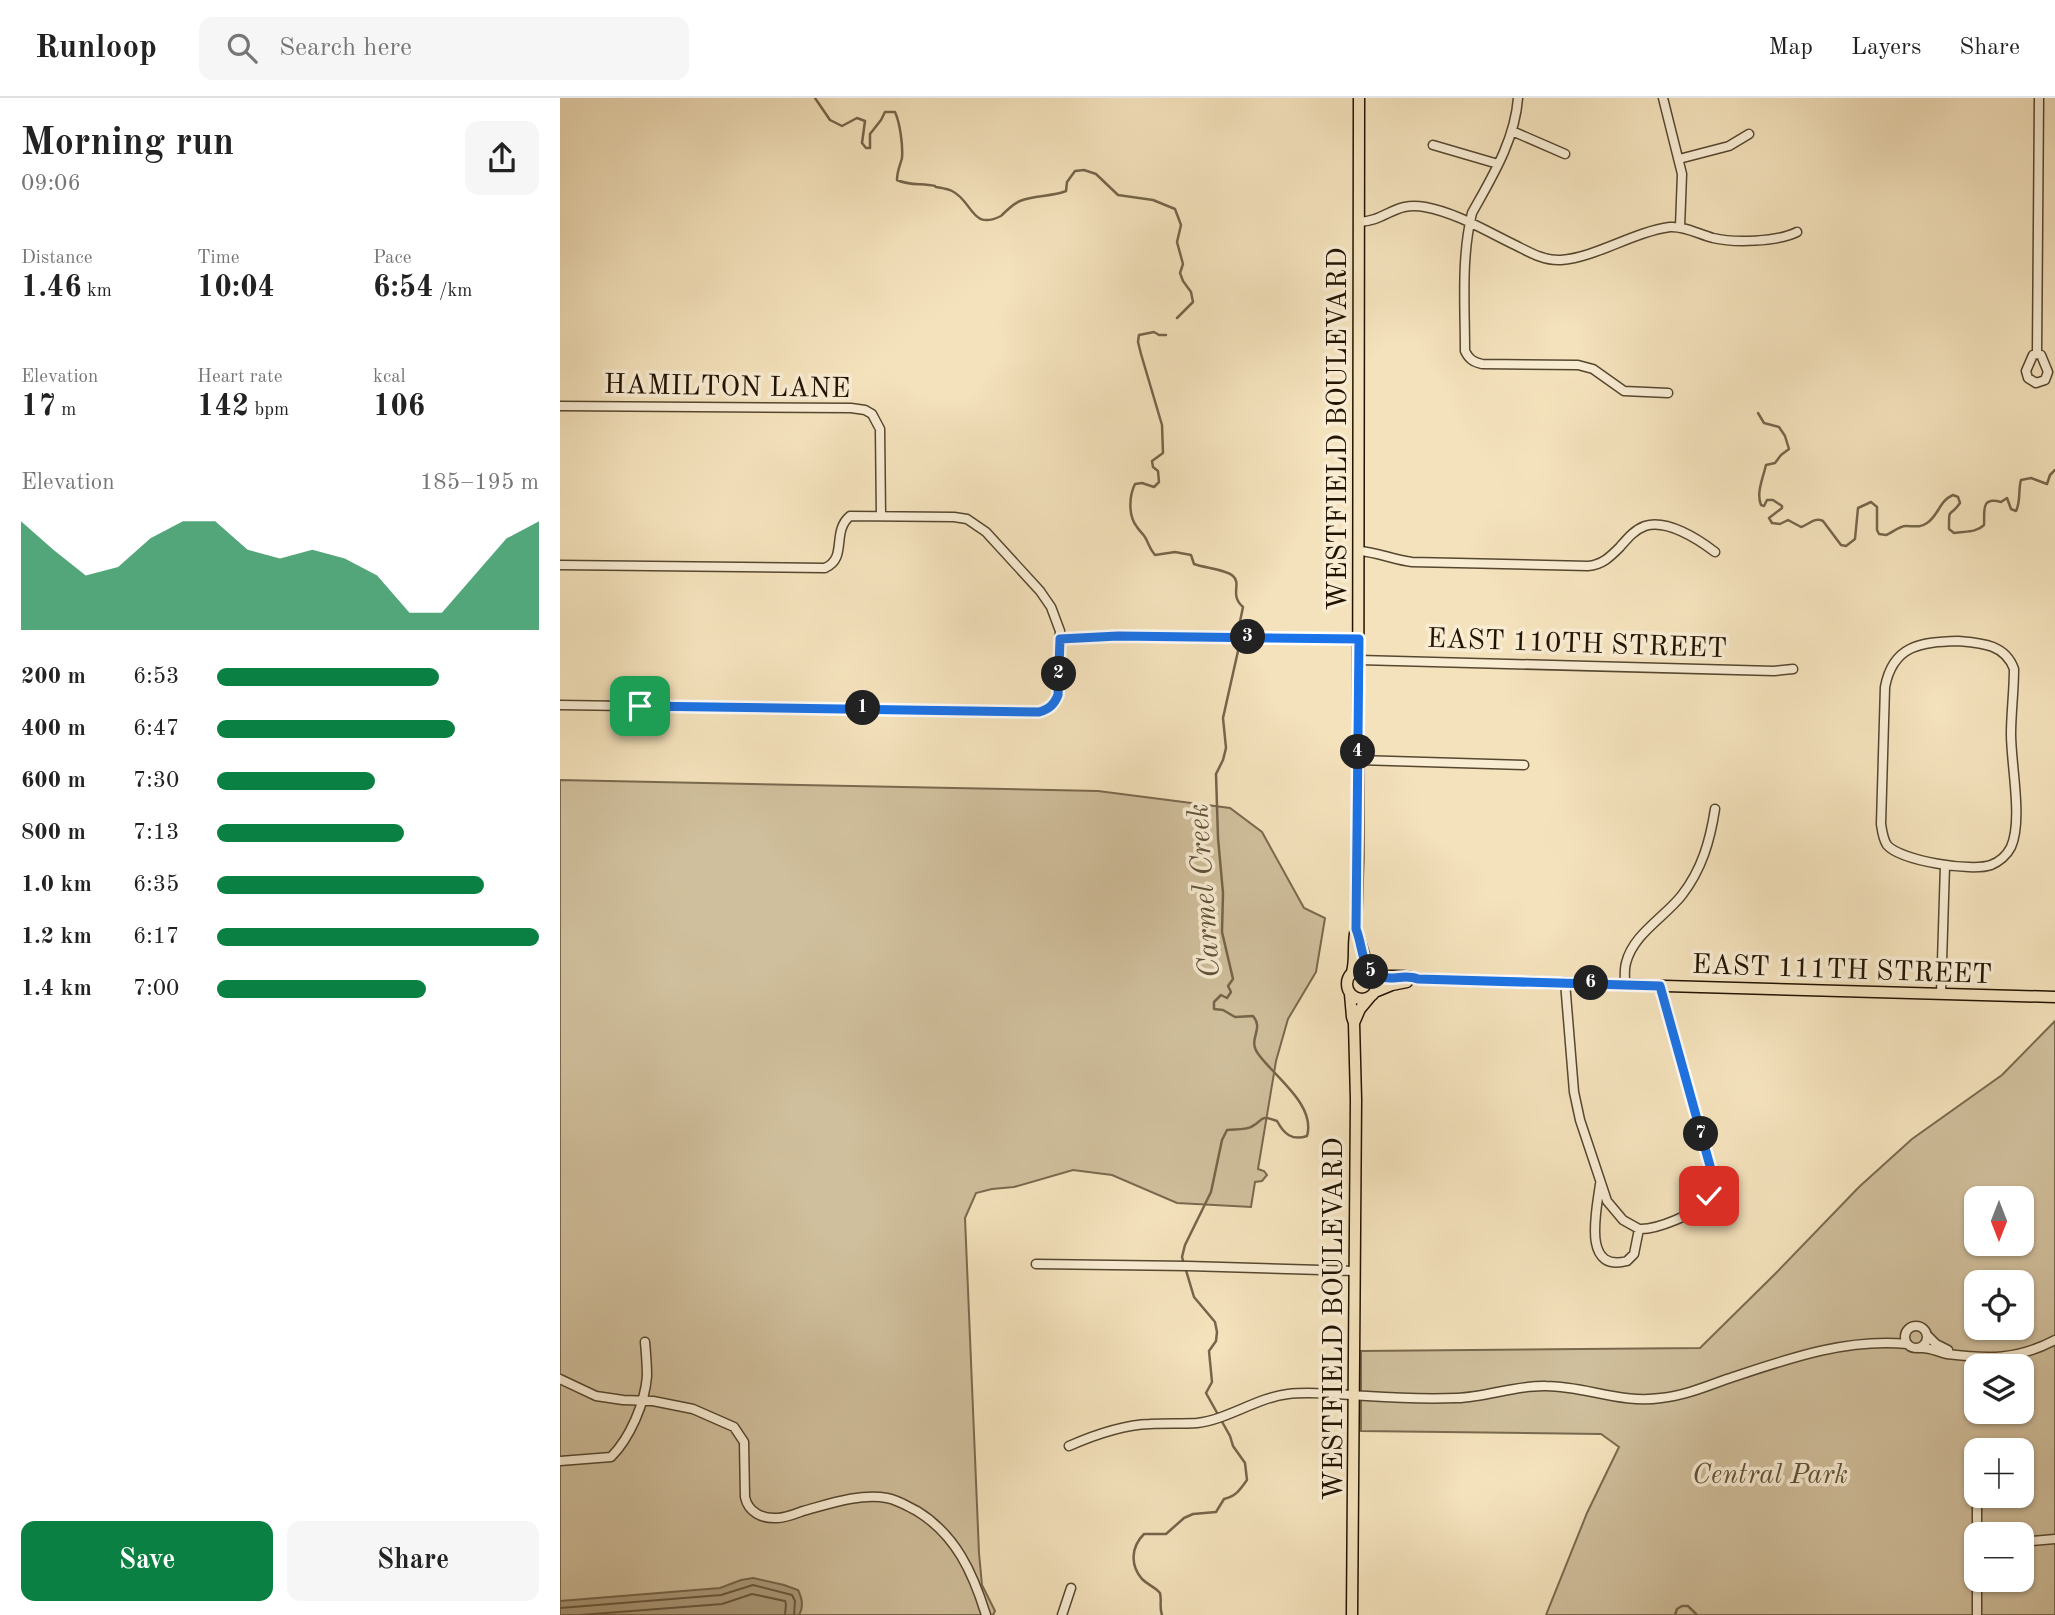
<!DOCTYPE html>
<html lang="en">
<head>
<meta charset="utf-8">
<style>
  body { margin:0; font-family:"Old Standard TT",serif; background:#f6f6f6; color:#222; height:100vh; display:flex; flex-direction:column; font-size:26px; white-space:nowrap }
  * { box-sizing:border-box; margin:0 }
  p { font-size:23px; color:#767676 }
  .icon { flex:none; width:38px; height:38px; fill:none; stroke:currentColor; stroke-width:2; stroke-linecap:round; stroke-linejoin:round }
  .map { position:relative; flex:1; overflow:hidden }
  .panel { display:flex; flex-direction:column; background:#fff; width:560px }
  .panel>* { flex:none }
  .needle { width:46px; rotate:180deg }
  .tools { position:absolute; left:1404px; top:1088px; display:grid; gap:14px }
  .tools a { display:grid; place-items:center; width:70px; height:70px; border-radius:14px; background:#fff; box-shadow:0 2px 5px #0004; font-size:35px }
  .pin { position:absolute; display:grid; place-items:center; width:60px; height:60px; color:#fff; margin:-30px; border-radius:14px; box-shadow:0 4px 10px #0006 }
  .km { position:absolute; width:35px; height:35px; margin:-18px; border-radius:50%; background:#222; color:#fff; font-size:19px; line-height:35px; text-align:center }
  .round { display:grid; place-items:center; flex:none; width:74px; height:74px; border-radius:14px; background:#f6f6f6 }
  .overview { display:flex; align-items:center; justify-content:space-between; height:119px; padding:0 21px }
  h1 { font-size:38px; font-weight:700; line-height:52px }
  .figures { display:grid; grid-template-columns:repeat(3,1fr); gap:10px; height:119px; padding:7px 21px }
  .figures div { display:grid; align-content:center }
  .figures b { font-size:30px; font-weight:700 }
  .figures small { font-size:19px; font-weight:400 }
  .figures p { font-size:19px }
  .chart { height:196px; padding:14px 21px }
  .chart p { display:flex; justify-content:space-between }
  .chart svg { width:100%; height:126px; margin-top:7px; fill:#0b8043; opacity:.7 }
  .cta { display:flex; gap:14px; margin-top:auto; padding:14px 21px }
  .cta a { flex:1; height:80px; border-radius:14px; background:#0b8043; color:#fff; font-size:28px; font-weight:700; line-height:80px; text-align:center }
  .cta a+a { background:#f6f6f6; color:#222 }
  ul { padding:0 21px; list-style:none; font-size:23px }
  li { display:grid; grid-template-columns:112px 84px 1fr; align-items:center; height:52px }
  li i { height:18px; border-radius:9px; background:#0b8043 }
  header { display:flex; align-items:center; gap:42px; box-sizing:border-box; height:98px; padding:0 35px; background:#fff; border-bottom:2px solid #e0e0e0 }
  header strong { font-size:33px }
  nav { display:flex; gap:38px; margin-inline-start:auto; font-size:24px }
  .search { width:490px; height:63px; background:#f6f6f6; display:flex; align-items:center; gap:18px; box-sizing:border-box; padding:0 24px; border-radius:14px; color:#767676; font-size:26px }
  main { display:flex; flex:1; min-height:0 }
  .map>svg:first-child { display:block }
</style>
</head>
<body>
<header>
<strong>Runloop</strong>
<div class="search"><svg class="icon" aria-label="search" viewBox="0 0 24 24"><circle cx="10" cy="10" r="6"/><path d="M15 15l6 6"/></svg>Search here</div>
<nav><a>Map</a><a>Layers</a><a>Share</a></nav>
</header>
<main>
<section class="panel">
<div class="overview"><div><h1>Morning run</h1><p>09:06</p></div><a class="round"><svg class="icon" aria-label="share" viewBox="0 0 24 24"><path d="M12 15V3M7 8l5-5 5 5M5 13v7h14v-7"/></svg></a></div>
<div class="figures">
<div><p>Distance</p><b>1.46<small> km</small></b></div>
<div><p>Time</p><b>10:04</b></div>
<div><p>Pace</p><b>6:54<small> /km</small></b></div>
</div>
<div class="figures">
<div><p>Elevation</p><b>17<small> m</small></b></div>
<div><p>Heart rate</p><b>142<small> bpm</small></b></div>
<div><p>kcal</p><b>106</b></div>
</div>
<div class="chart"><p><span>Elevation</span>185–195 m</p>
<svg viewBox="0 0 160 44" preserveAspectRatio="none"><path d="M0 44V6L10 16L20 25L30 22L40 12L50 6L60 6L70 16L80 19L90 16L100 19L110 25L120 38L130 38L140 25L150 12L160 6V44z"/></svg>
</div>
<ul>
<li><b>200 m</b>6:53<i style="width:69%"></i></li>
<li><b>400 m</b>6:47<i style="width:74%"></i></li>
<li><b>600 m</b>7:30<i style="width:49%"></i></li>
<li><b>800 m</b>7:13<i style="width:58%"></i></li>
<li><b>1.0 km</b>6:35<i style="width:83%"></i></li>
<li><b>1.2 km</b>6:17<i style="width:100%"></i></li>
<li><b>1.4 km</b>7:00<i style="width:65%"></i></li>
</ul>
<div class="cta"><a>Save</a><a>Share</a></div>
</section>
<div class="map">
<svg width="1495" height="1517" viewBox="0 0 1495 1517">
  <rect width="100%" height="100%" fill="#f4e2bc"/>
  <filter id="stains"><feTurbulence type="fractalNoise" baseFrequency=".00286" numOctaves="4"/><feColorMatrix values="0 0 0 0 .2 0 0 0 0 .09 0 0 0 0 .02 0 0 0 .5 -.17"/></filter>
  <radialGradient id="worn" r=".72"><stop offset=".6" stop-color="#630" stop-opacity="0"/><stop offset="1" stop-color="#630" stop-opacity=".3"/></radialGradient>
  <!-- green -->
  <path fill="#d0bf9c" stroke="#79694e" stroke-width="2" fill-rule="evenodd" d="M 0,682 L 538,693 L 670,710 L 702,734 L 744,810 L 765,820 L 756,874 L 728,921 L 716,963 L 698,1071 L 704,1073 L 707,1077 L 702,1083 L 695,1084 L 691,1109 L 617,1105 L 552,1077 L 513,1072 L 454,1089 L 432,1091 L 416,1095 L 405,1120 L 419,1455 L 422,1487 L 435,1513 L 433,1517 L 0,1517 Z
    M 1495,923 L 1495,1517 L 986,1517 L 1027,1415 L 1059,1349 L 1041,1336 L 801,1333 L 801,1253 L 1140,1250 L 1216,1175 L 1299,1089 L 1352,1041 L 1442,977 ZM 1416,1101 L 1461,1101 L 1461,1146 L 1416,1146 ZM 1416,1185 L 1461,1185 L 1461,1230 L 1416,1230 ZM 1416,1269 L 1461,1269 L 1461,1314 L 1416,1314 ZM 1416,1353 L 1461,1353 L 1461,1398 L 1416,1398 ZM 1416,1437 L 1461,1437 L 1461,1482 L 1416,1482 Z"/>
  <!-- water -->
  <path fill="#ad9c7c" stroke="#75654a" stroke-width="2" d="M 193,1480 L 224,1487 L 238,1492 C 242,1500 244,1509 239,1517 L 0,1517 L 0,1503 L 160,1490 L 181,1482 Z"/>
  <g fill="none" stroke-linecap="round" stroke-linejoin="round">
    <!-- shore -->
    <path stroke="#68583e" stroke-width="2" d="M 0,1510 L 161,1497 L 193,1487 L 232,1497 L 235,1503 L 234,1517
      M 20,1517 L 162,1506 L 192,1496 L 225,1503 L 226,1506 L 225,1517"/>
    <!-- stream -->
    <path stroke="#75654a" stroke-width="2.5" d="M 255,0 L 270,22 L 282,28 L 297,20 L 305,23 L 302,45 L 306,50 L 310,50 L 310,36 L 321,22 L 325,14 L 335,14 C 340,25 343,47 342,60 C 340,68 337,73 337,82 C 350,88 362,85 375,88
      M 376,89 C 381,90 388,91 392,93 C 413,103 411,133 441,118
      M 442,117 C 447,112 453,106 460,103 C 475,97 491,99 506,93 L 507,84 L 515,73 L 524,72 L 536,76 L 558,97 L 593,102 L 615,111 L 621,127 L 617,144 L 623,166 L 620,175 L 623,183 L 631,194 L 633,204 L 617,220
      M 606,237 L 599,237 L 594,234 L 579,237 L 578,244 L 581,256 L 602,327 L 603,355 L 592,363 L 593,369 L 598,373 L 599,384 L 594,389 L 582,385 L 575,386 C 569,398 568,418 577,429 C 580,434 585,437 587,443 C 590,449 590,451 595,457 L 615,454 L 631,457 L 634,466 C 644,470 666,471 673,478 C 682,486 669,497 683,509 L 678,533
      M 1198,315 L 1204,325 L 1219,329 L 1225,338 L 1229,351 L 1221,357 L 1215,365 L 1206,367 C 1203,380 1196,395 1201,407 L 1204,408 L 1207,402 L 1213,402 L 1222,408 L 1222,410 L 1209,420 L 1212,425 L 1220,426 L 1228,422 L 1241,429 C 1250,426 1254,419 1263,423 L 1281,447 L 1286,448 L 1295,441 L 1298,410 L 1311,404 L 1317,409 L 1317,432 L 1319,436 L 1326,437 C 1332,435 1339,428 1346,428 C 1354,428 1360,430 1367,425 C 1379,417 1379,403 1393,397 L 1398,399 L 1400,405 C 1389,421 1389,407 1389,431 L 1394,435 C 1405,433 1416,435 1424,427 C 1425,414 1420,398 1441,404 L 1447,400 L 1451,411 L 1456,413 C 1461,403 1458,392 1461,382 L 1471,380 L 1487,386 L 1490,377 L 1495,372
      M 602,1517 C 599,1509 602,1503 600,1495 C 595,1489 588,1487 582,1481 C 570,1467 571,1449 584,1436 L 606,1436 L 624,1420 L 633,1416 L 656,1414 L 664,1401 C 676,1398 680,1392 687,1382 L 685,1365 L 673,1348 L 670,1338 L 646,1295 L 652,1284 L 649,1253 L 656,1243 L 657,1234 L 655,1224 L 634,1199 L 622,1159 L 625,1147 L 651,1094 L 662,1042 L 667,1032 C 674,1031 685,1032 691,1029 C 704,1023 698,1016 717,1023 C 724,1036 732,1043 747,1038 C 756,1007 715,979 699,957 C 686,941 705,932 693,918 L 675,919 L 663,912 L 654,911 L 654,904 L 661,897 L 667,900 L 671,894 L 668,888 L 673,881 L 662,834 L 663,795 L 658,740 L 656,676 L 663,662 L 666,650 L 663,620 L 678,553 L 676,546
      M 1115,1517 L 1117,1511 L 1122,1508 L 1128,1508 L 1137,1517"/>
    <defs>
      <path id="minor" d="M 958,0 C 955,42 932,79 912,115 C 901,160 905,207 905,253 C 909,261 913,264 922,266 L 1018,267 L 1033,271 L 1064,293 L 1108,295
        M 1103,0 L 1122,76 L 1120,129
        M 952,33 L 1005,56
        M 873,47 L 938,66
        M 1119,61 L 1169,48 L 1189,36
        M 799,124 C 826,123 835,103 865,109 C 897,115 926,133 955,147 C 969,154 984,163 1001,162 C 1037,159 1073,134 1110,129 C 1125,128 1138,136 1153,140 C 1174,145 1217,144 1237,134
        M 1477,256 L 1479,0
        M 1477,256 L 1481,257 L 1488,274 L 1485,282 L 1476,285 L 1468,280 L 1466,273 L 1473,257 Z
        M 0,308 L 291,310 L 305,312 L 312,316 L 320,331 L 321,418
        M 799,453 C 817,454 834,462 852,464 L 1028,468 C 1042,467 1050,459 1060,449 C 1067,441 1074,432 1085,428 C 1107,421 1138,441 1155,454
        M 0,467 L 265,470 C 288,460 271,434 290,418 L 394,419 L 407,421 L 426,434 L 480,493 L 491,509 L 500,533 L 498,597 C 494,607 489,611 479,614 L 0,607
        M 500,541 L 558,538 L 798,541
        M 1398,543 C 1421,545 1445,546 1454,571 C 1454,593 1451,615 1451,636 C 1451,667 1463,722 1451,749 C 1447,757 1439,764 1431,767 C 1412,774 1341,763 1327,747 C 1323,741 1322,733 1321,726 L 1325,589 C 1333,547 1361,544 1398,543 Z
        M 799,562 L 1214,573 L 1233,571
        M 798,662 L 964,667
        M 1005,884 L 1014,994 L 1020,1022 L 1047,1103 L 1063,1122 L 1079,1131
        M 1065,887 C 1065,880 1064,872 1066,865 C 1073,836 1105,819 1122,797 C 1142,771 1150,743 1155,711
        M 1381,896 L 1385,767
        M 1040,1086 C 1037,1111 1021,1175 1067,1163 L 1074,1156 L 1079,1131
        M 1079,1131 C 1096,1132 1136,1116 1147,1102 C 1153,1094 1153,1084 1152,1075 L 1100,888
        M 476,1166 L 628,1168 L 795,1173
        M1345 1239a11 11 0 1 1 22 0a11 11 0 1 1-22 0Z
        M 1367,1237 L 1376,1246 L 1388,1252
        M 1360,1250 C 1370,1249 1377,1254 1387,1256 C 1428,1261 1457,1262 1495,1242
        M 0,1281 L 36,1298 L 63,1302 L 93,1303 L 133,1311 L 174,1329 L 184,1344 L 185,1399 C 188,1414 202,1421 217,1420 C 226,1420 235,1416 243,1413 C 269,1406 300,1395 327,1400 C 338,1402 347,1408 357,1413 C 396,1437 413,1475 426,1517
        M 509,1348 C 534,1337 562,1327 590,1326 C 606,1325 622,1326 637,1325 C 669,1321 696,1300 728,1296 C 754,1293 781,1297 807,1298 C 837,1300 867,1301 897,1300 C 927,1299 956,1287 986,1288 C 1025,1288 1061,1306 1101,1300 C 1123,1298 1145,1289 1167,1281 C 1225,1262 1284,1240 1347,1246
        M 0,1363 L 51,1359 C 70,1340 85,1305 87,1278 C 87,1267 86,1255 85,1244
        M 1417,1398 L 1417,1437
        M 1461,1444 L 1495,1441
        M 502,1517 L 511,1490
        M 1417,1517 L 1417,1482"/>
      <path id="major" d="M 796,831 L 809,873
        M787 886a15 15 0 1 1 30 0a15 15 0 1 1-30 0Z
        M 792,874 C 796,859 792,845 796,831 L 798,762 L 799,0
        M 814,878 C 828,879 847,876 858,881 L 1495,899
        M 815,894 L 832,887 L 847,884
        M 790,896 L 792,919 L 794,925 L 796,1002 L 792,1517
        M 794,925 L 800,911 L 810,899"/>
    </defs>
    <!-- minor casing -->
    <use href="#minor" stroke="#56472f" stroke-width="11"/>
    <!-- major casing -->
    <use href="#major" stroke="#221300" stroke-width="13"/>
    <!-- minor -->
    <use href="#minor" stroke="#f8ecd3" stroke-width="8"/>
    <!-- major -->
    <use href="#major" stroke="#f4e2bc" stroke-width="10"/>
  </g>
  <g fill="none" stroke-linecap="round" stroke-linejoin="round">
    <defs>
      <path id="route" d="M 80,608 L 479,614 C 489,611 494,607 498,597 L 500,541 L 558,538 L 799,541 L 796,831 C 805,853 799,879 830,880 C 840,880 848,877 858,881 L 1100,888 L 1152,1075 L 1153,1087 L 1149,1098"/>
    </defs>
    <!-- route casing -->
    <use href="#route" stroke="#fff" stroke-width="14"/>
    <!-- route -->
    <use href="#route" stroke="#1a73e8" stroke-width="9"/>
  </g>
  <g text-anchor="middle" stroke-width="7" stroke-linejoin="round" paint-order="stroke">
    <!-- street labels -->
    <g font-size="28" fill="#221300" stroke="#f8ecd3">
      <text transform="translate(167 287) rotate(1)" y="10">HAMILTON LANE</text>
      <text transform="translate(776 331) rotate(-90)" y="10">WESTFIELD BOULEVARD</text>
      <text transform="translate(1017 544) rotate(2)" y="10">EAST 110TH STREET</text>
      <text transform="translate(1282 870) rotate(2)" y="10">EAST 111TH STREET</text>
      <text transform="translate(772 1221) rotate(-90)" y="10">WESTFIELD BOULEVARD</text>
    </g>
    <!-- park labels -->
    <g font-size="28" font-style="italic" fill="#5f4f37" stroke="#f8ecd3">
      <text x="1210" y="1385">Central Park</text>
    </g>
    <!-- water labels -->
    <g font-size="30" font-style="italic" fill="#615138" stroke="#f8ecd3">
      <text transform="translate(643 793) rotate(-94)" y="10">Carmel Creek</text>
    </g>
  </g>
  <rect width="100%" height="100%" filter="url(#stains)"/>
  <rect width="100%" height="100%" fill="url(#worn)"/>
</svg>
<div class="tools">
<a><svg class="needle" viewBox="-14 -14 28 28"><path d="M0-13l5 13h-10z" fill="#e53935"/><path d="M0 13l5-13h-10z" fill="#767676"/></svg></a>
<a><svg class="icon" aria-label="locate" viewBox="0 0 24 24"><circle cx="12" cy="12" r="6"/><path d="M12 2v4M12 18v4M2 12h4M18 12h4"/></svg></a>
<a><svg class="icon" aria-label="layers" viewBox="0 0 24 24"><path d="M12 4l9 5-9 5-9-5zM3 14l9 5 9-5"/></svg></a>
<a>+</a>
<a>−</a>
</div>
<div class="pin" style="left:80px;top:608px;background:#1e9e55"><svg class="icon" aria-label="arrive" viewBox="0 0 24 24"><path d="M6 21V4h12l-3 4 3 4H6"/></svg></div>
<div class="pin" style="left:1149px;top:1098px;background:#d93025"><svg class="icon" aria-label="check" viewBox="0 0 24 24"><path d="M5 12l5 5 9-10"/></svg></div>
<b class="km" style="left:303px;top:610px">1</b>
<b class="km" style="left:499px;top:576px">2</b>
<b class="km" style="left:688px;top:539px">3</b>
<b class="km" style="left:798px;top:654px">4</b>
<b class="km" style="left:811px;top:874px">5</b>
<b class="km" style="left:1031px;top:885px">6</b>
<b class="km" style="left:1141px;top:1036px">7</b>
</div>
</main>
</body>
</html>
